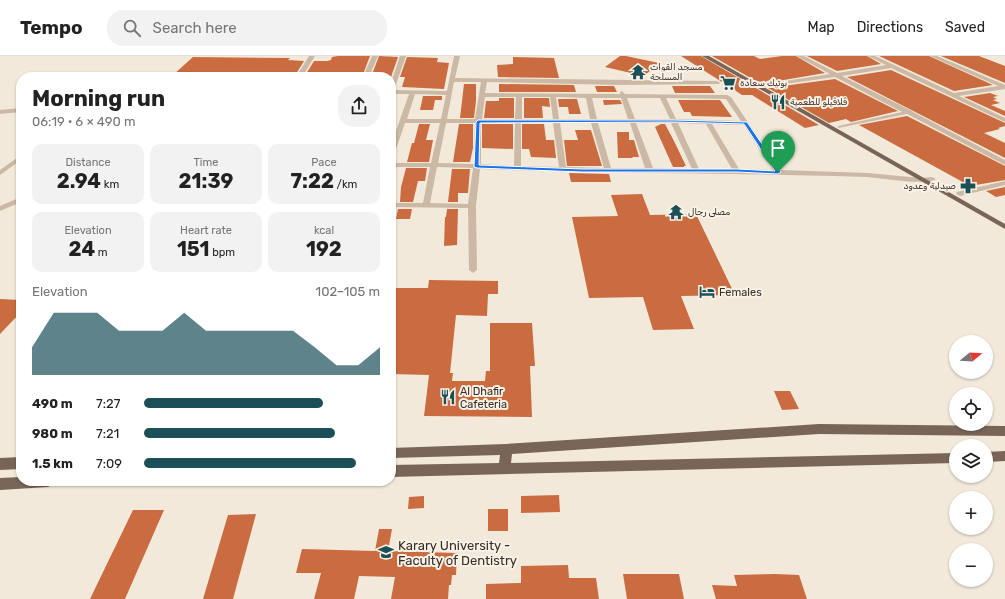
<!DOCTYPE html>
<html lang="en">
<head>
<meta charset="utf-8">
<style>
  body { margin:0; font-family:Rubik,Vazirmatn,sans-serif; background:#f2f2f2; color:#222; height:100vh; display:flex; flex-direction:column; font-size:15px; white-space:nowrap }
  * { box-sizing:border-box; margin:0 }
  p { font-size:13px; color:#767676 }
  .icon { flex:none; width:22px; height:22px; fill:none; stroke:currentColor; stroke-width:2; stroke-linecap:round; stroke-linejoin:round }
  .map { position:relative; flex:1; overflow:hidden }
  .details { position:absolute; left:16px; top:16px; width:380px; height:414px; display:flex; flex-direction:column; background:#fff; border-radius:16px; box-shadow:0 1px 3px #0004 }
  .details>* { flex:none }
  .needle { width:26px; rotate:72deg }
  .tools { position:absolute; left:949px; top:279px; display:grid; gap:8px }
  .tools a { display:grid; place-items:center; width:44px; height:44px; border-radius:50%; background:#fff; box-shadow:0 1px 3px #0004; font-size:20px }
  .pin { position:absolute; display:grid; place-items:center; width:34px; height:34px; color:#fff; margin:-41px -17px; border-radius:50% 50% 50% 0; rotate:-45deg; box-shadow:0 0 4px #0007 }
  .pin .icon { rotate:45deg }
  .round { display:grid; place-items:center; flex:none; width:42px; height:42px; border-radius:16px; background:#f2f2f2 }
  .summary { display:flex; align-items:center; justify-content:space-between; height:68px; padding:0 16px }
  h1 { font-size:22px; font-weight:700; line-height:30px }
  .metrics { display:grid; grid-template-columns:repeat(3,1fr); gap:6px; height:68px; padding:4px 16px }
  .metrics div { display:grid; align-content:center; border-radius:10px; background:#f2f2f2; text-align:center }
  .metrics b { font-size:20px; font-weight:700 }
  .metrics small { font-size:11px; font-weight:400 }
  .metrics p { font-size:11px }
  .chart { height:112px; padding:8px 16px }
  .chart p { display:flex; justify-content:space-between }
  .chart svg { width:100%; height:72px; margin-top:4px; fill:#1b5059; opacity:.7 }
  ul { padding:0 16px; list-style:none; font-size:13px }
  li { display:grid; grid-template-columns:64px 48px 1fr; align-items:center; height:30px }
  li i { height:10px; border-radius:5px; background:#1b5059 }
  header { display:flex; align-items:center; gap:24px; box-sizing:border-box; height:56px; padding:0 20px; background:#fff; border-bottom:1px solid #e0e0e0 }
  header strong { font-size:19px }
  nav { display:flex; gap:22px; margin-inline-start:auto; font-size:14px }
  .search { width:280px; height:36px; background:#f2f2f2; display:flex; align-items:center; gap:10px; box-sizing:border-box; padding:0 14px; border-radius:16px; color:#767676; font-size:15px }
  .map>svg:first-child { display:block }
</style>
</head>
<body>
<header>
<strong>Tempo</strong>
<div class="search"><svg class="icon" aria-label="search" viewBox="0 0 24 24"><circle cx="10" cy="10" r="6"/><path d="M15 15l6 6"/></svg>Search here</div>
<nav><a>Map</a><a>Directions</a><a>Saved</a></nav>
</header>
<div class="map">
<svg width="1005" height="543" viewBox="0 0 1005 543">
  <rect width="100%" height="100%" fill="#f2e9da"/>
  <!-- building -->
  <path fill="#ca6c40" d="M 338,0 L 370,0 L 362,21 L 321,20 L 322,18 L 306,18 L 314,5 L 327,5 L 331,4 L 332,1 Z
    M 379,0 L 398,1 L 391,21 L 371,21 Z
    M 620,0 L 626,0 L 659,7 L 644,20 L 605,11 Z
    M 681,0 L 701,0 L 819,69 L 805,72 L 752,39 L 742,39 L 736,35 L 726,23 L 722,26 Z
    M 712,0 L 754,0 L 760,3 L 782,0 L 796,0 L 825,17 L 766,27 L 763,29 Z
    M 807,0 L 867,0 L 881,8 L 837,15 Z
    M 879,0 L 929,0 L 993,29 L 954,35 Z
    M 941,0 L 979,0 L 1005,10 L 1005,27 Z
    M 193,1 L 290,2 L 288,4 L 304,5 L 296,18 L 293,19 L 261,19 L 259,21 L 242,21 L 245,18 L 204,17 L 202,19 L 173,19 Z
    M 407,1 L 438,2 L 437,6 L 449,7 L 444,33 L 402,31 L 405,21 L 400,21 Z
    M 513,1 L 554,2 L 559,22 L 498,21 L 497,9 L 513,8 Z
    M 891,14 L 1005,67 L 1005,70 L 998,72 L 1000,73 L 984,77 L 1005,87 L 1005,102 L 847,21 Z
    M 835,23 L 898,55 L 851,66 L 846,63 L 829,67 L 768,32 Z
    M 464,28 L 476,28 L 476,45 L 474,62 L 460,62 Z
    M 499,28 L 574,29 L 576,36 L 499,36 Z
    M 595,30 L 614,30 L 617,36 L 597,36 Z
    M 672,30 L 710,30 L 715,37 L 675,37 Z
    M 990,37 L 998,40 L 993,41 L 997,43 L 993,44 L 1000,47 L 991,49 L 1005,55 L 1005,60 L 964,41 Z
    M 423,40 L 442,40 L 442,44 L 435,44 L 433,54 L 420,54 Z
    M 499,42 L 514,42 L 514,62 L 484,62 L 486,45 L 499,45 Z
    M 524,42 L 549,42 L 550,51 L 542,50 L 543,62 L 524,62 Z
    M 558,43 L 577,43 L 581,58 L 569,58 L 568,51 L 559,51 Z
    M 603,44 L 620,44 L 622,48 L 604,49 Z
    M 678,44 L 720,44 L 732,61 L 692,60 L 690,56 L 684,56 Z
    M 907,60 L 1005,110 L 1005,124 L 970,130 L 859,69 Z
    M 419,68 L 430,68 L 426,84 L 433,84 L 429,106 L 407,106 L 412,87 L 414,87 Z
    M 459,68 L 473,68 L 473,92 L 470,106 L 453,106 Z
    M 482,68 L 513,68 L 513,93 L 482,92 Z
    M 522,68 L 544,68 L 546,84 L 554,84 L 556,102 L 531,101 L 529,93 L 522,93 Z
    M 661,68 L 665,68 L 674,85 L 686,110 L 684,110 L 684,111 L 673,111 L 655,71 Z
    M 575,74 L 591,74 L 602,110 L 567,110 L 564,84 L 578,84 Z
    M 617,76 L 629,76 L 629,84 L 634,84 L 639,101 L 632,101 L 633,102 L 618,102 Z
    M 406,112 L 427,112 L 425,125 L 418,125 L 413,146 L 400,146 L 401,131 Z
    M 452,113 L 470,113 L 468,137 L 458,137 L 458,146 L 448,146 Z
    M 569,117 L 609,118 L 611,126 L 571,126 Z
    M 1005,131 L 1005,139 L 996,141 L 986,135 Z
    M 642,138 L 650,159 L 696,158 L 735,239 L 681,240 L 694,273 L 653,274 L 643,241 L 589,242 L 572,161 L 618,160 L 611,139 Z
    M 398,153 L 412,153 L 410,163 L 396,163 Z
    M 447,153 L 458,153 L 457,189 L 444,190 L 445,161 L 446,161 Z
    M 429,224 L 498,225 L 498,238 L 488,238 L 487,260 L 456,259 L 450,317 L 453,317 L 452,325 L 485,325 L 486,315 L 490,315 L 490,267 L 532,267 L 535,310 L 530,310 L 532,361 L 424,360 L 429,319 L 391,318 L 391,232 L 428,232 Z
    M 0,243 L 21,244 L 21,256 L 0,278 Z
    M 774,335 L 790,335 L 799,353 L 782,354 Z
    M 559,439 L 560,456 L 521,457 L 521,440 Z
    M 424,440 L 424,452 L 408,453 L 409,441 Z
    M 488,453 L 508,453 L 508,475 L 488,475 Z
    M 133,454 L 164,454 L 125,543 L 90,543 Z
    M 256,458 L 233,543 L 203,543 L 228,459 Z
    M 379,473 L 392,473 L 388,495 L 457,497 L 456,519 L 452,519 L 451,529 L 449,529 L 448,543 L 391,543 L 395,521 L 359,520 L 354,543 L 314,543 L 321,517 L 296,517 L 302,493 L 375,495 Z
    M 568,509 L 569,522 L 596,522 L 599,543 L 486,543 L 486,528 L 521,527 L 521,510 Z
    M 623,518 L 679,518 L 684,543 L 627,543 Z
    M 775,518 L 799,519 L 807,543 L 716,543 L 712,529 L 737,530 L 734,519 Z"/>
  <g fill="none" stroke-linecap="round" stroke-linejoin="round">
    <!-- minor -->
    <path fill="#cbb9a5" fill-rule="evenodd" d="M 309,0 L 315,0 L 302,21 L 296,21 Z
      M 372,0 L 378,0 L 369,21 L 363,21 Z
      M 400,0 L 406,0 L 394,34 L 447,35 L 454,0 L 460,0 L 455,22 L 717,25 L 720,27 L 719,28 L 619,29 L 487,26 L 485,37 L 620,38 L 620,36 L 622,35 L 625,38 L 727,39 L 731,41 L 780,114 L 868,117 L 920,122 L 932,121 L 936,123 C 927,130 881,122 867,121 C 856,121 845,120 834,120 C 716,117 597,117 480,113 L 476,150 L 477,214 L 473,217 L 469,214 L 468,152 L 391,151 L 391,147 L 423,147 L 430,111 L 391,111 L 391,107 L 431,107 L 440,67 L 405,67 L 394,99 L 391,101 L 391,89 L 409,38 L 391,38 L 391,27 ZM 454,26 L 481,26 L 475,63 L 447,63 ZM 415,38 L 446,39 L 441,63 L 407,63 ZM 485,41 L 516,41 L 515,63 L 482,63 ZM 522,41 L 550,41 L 553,63 L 522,63 ZM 556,41 L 586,42 L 590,63 L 559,63 ZM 592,42 L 621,42 L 628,63 L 597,63 ZM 627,42 L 660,42 L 670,63 L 635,63 ZM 666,42 L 726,43 L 741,65 L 676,63 ZM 446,67 L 475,67 L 474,108 L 438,107 ZM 481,67 L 515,67 L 514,110 L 481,108 ZM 521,67 L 553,67 L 559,111 L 521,110 ZM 560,67 L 591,67 L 604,112 L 566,111 ZM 598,67 L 630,67 L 645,112 L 611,112 ZM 636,67 L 671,67 L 692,113 L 653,112 ZM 678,67 L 706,68 L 732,113 L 699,113 ZM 712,68 L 744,69 L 773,114 L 739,113 ZM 437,111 L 473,112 L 468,148 L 430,147 Z
      M 797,0 L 804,0 L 837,17 L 886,9 L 868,0 L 875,0 L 954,37 L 998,30 L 930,0 L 937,0 L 1005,29 L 1005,33 L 959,40 L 1005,62 L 1005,66 L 891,12 L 842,20 L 912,55 L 913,56 L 1005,104 L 1005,109 L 907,58 L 838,72 L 838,70 L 902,56 L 835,21 L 764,31 L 764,29 L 766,28 L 830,18 Z
      M 21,52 L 21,56 L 0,58 L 0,54 Z
      M 21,99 L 21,104 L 0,119 L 0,114 Z
      M 1005,125 L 1005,129 L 960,140 L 956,138 L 957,136 Z
      M 21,141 L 21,146 L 0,155 L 0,150 Z"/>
    <!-- major -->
    <path fill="#796557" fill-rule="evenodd" d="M 702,0 L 709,0 L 1005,168 L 1005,173 Z
      M 819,368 L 1005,370 L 1005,380 L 819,378 L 512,398 L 511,407 L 956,397 L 956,407 L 391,421 L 391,409 L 499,407 L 500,399 L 391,402 L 391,392 L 506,388 Z
      M 1005,395 L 1005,405 L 986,406 L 986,396 Z
      M 21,401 L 21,413 L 0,414 L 0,402 Z
      M 21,421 L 21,425 L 54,425 L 52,429 L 48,431 L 0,434 L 0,422 Z"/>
  </g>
  <!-- route -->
  <path fill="#1a73e8" stroke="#fff" fill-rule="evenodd" d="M 674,64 L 747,66 L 781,116 L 778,118 L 737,116 L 582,116 L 477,112 L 474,111 L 476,66 L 478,64 ZM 674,66 L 744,68 L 775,115 L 737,113 L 582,113 L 479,109 L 480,67 Z"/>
  <!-- icons -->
  <defs>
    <symbol id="temple-bare" viewBox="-9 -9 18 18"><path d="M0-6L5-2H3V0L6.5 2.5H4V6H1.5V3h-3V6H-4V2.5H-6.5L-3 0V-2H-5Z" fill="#1b5059" stroke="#faf2e6" stroke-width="2.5" paint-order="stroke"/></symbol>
    <symbol id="supermarket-bare" viewBox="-9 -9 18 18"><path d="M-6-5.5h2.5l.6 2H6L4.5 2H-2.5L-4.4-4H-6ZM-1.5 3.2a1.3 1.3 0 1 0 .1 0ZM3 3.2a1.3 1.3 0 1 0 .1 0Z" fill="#1b5059" stroke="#faf2e6" stroke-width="2.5" paint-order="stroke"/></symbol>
    <symbol id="restaurant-bare" viewBox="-9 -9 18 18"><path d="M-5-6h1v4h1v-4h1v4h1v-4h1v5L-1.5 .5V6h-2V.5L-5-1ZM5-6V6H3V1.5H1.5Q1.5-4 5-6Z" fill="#1b5059" stroke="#faf2e6" stroke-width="2.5" paint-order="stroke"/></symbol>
    <symbol id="pharmacy-bare" viewBox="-9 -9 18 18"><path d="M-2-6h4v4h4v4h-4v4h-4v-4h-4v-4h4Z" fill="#1b5059" stroke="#faf2e6" stroke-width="2.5" paint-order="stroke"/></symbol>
    <symbol id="hotel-bare" viewBox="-9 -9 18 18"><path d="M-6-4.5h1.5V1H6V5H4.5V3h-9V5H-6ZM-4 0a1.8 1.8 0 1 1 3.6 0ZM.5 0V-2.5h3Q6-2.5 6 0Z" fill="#1b5059" stroke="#faf2e6" stroke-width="2.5" paint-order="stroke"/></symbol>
    <symbol id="university-bare" viewBox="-9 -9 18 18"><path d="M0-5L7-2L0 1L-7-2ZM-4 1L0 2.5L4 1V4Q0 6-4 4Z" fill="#1b5059" stroke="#faf2e6" stroke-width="2.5" paint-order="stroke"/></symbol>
  </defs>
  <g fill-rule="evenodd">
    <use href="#temple-bare" x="627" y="5" width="22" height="22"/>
    <use href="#supermarket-bare" x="717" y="16" width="22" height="22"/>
    <use href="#restaurant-bare" x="767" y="35" width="22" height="22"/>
    <use href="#pharmacy-bare" x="957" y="119" width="22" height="22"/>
    <use href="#temple-bare" x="665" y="145" width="22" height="22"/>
    <use href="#hotel-bare" x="696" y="225" width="22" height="22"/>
    <use href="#restaurant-bare" x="437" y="330" width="22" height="22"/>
    <use href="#university-bare" x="375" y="485" width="22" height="22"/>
  </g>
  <g text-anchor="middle" stroke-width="4" stroke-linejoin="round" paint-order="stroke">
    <!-- far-poi labels -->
    <g font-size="9" fill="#362d27" stroke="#faf2e6" text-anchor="start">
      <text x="650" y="14">مسجد القوات<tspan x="650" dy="10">المسلحة</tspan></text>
      <text x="740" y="30">بوتيك سعادة</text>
      <text x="790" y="49">فلافيلو للطعمية</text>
      <text x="956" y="133" text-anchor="end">صيدلية وعدود</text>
      <text x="688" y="159">مصلى رجال</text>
    </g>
    <!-- poi labels -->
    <g font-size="11" fill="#362d27" stroke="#faf2e6" text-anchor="start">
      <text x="719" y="240">Females</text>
      <text x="460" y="339">Al Dhafir<tspan x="460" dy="13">Cafeteria</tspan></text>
    </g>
    <!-- near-poi labels -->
    <g font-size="13" fill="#362d27" stroke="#faf2e6" text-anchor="start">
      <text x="398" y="494">Karary University -<tspan x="398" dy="15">Faculty of Dentistry</tspan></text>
    </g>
  </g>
</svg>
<div class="tools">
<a><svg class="needle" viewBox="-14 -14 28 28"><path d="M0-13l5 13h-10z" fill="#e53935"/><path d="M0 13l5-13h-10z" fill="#767676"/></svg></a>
<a><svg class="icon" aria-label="locate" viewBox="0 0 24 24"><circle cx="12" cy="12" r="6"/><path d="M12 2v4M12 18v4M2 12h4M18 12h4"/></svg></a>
<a><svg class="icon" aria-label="layers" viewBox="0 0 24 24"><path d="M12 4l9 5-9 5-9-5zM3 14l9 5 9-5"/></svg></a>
<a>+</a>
<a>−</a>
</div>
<div class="pin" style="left:778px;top:116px;background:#1e9e55"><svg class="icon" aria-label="arrive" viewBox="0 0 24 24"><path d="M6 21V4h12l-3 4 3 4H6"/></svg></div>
<section class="details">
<div class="summary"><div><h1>Morning run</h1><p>06:19 · 6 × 490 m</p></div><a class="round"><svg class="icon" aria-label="share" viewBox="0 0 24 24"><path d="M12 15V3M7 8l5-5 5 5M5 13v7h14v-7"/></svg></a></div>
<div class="metrics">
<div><p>Distance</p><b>2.94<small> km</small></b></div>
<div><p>Time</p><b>21:39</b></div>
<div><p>Pace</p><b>7:22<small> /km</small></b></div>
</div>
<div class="metrics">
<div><p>Elevation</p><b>24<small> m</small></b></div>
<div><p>Heart rate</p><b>151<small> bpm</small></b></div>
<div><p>kcal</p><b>192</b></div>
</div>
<div class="chart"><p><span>Elevation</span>102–105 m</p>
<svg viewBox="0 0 160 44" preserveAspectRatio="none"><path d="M0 44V27L10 6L20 6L30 6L40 17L50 17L60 17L70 6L80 17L90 17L100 17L110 17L120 17L130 27L140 38L150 38L160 27V44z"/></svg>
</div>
<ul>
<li><b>490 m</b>7:27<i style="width:76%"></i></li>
<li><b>980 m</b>7:21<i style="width:81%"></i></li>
<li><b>1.5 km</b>7:09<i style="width:90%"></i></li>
</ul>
</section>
</div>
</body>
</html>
